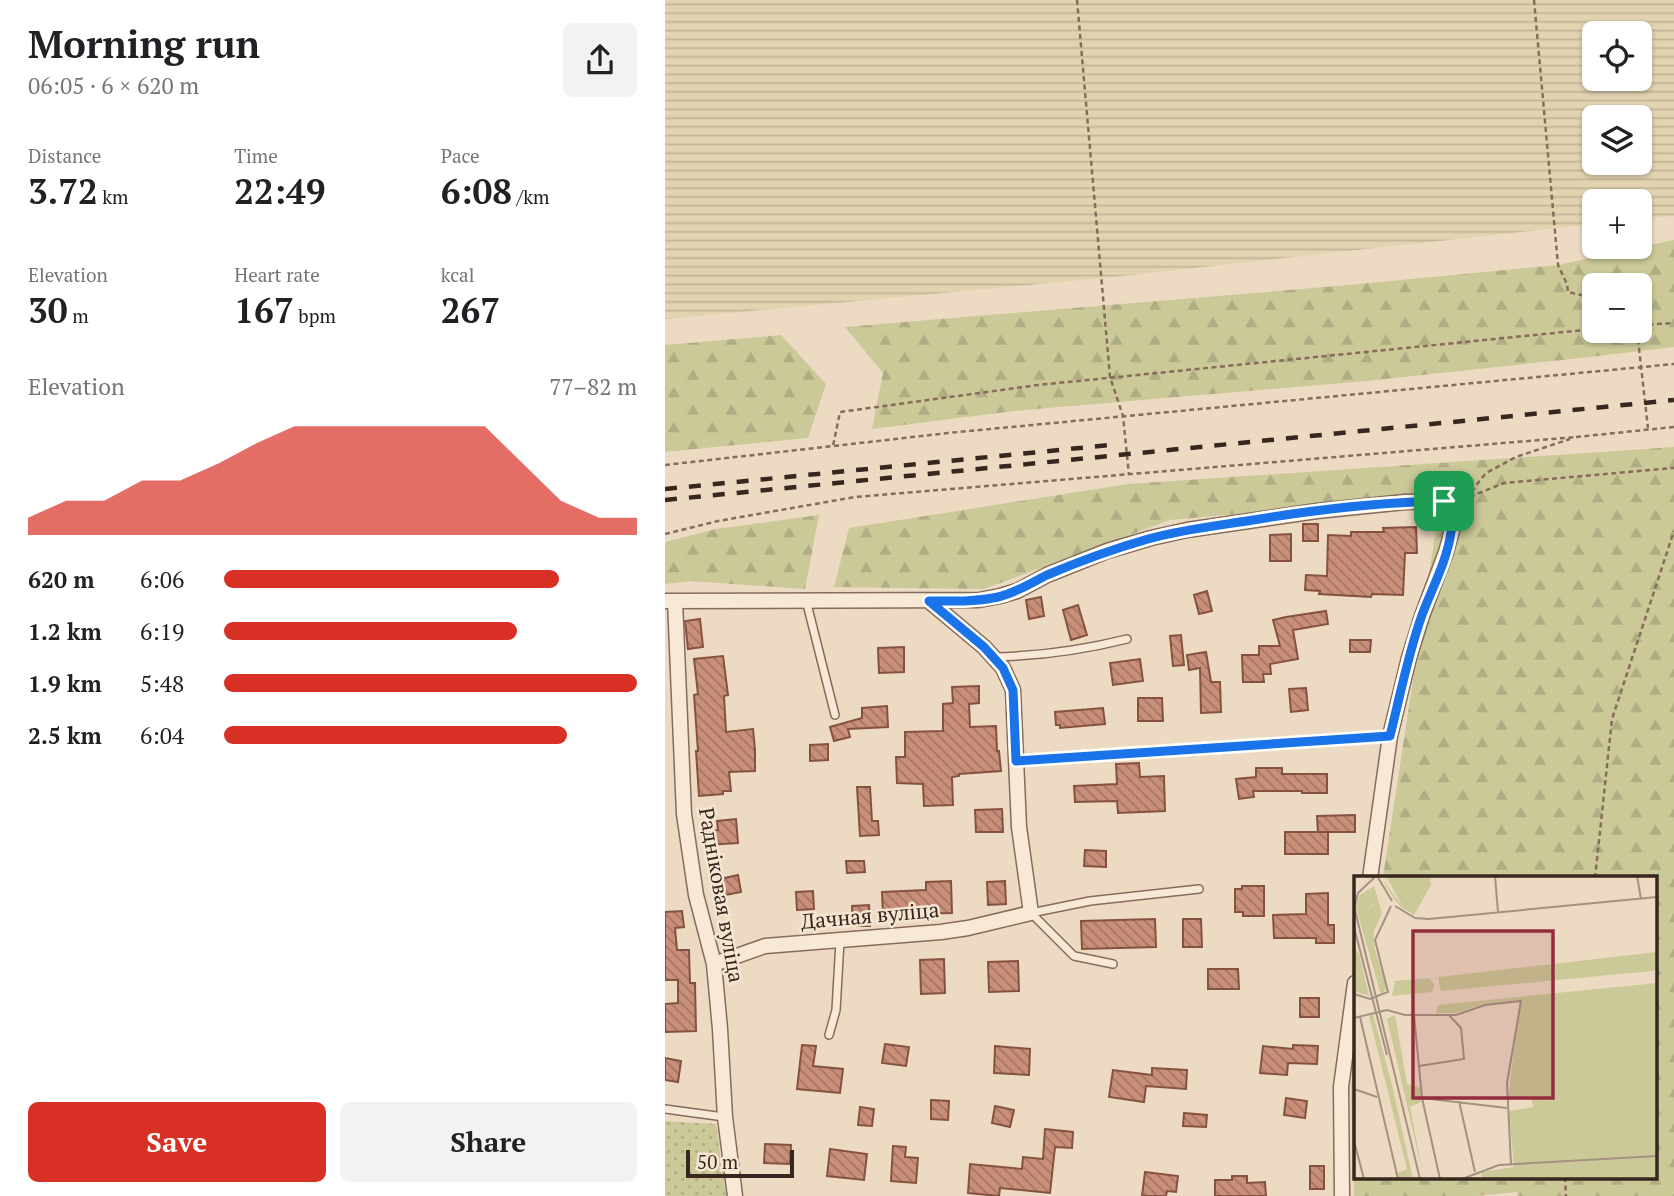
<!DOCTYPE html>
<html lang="en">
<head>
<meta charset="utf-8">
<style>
  body { margin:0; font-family:"PT Serif",serif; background:#f2f2f2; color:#202124; height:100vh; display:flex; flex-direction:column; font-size:26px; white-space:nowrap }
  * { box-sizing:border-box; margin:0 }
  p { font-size:23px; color:#757577 }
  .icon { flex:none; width:38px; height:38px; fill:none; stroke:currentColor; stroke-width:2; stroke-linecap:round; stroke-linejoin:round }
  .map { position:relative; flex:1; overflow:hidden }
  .sheet { display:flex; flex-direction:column; background:#fff; width:665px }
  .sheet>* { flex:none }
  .fabs { position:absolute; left:917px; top:21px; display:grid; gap:14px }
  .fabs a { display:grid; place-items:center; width:70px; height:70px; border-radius:10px; background:#fff; box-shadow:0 2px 5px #0004; font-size:35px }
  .scale { position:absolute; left:21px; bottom:18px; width:108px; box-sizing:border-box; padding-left:7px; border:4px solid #37271e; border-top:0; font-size:19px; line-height:24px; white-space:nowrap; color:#37271e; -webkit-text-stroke:5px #f5e6d3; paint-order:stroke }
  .pin { position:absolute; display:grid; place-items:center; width:60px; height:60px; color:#fff; margin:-30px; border-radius:14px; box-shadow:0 4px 10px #0006 }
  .round { display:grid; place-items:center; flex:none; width:74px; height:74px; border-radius:10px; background:#f2f2f2 }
  .summary { display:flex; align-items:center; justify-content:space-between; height:119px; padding:0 28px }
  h1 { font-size:38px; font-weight:800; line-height:52px }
  .metrics { display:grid; grid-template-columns:repeat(3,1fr); gap:10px; height:119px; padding:7px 28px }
  .metrics div { display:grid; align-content:center }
  .metrics b { font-size:35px; font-weight:800 }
  .metrics small { font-size:19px; font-weight:400 }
  .metrics p { font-size:19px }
  .chart { height:196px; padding:14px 28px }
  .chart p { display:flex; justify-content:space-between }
  .chart svg { width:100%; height:126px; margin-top:7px; fill:#d93025; opacity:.7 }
  .button { display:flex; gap:14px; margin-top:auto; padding:14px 28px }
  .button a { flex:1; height:80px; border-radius:10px; background:#d93025; color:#fff; font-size:28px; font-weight:800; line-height:80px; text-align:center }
  .button a+a { background:#f2f2f2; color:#202124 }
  ul { padding:0 28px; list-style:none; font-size:23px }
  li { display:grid; grid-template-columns:112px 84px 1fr; align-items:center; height:52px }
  li i { height:18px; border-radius:9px; background:#d93025 }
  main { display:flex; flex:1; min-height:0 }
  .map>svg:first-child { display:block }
</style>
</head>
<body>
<main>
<section class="sheet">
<div class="summary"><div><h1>Morning run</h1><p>06:05 · 6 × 620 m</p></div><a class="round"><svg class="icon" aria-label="share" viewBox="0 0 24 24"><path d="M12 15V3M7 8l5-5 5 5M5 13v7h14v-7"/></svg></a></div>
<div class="metrics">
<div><p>Distance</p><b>3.72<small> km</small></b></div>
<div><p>Time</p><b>22:49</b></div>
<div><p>Pace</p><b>6:08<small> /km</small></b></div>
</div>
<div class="metrics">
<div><p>Elevation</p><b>30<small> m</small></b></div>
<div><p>Heart rate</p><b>167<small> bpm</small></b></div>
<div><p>kcal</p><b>267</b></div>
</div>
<div class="chart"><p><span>Elevation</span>77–82 m</p>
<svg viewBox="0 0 160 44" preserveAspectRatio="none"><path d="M0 44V38L10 32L20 32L30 25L40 25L50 19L60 12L70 6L80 6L90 6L100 6L110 6L120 6L130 19L140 32L150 38L160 38V44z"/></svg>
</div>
<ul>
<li><b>620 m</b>6:06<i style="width:81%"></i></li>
<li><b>1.2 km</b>6:19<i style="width:71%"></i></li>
<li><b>1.9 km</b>5:48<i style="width:100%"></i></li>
<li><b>2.5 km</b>6:04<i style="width:83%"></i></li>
</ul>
<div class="button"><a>Save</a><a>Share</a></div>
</section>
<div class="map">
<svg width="1009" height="1196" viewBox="0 0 1009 1196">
  <defs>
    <pattern id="farmland-rules" width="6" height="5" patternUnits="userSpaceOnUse" patternTransform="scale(1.75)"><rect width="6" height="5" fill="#e2d3b1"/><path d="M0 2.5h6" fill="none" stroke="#c2b598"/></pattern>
    <pattern id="grass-dots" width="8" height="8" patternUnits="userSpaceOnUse" patternTransform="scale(1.75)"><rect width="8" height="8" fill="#cbc998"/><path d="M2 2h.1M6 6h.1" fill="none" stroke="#afad83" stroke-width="1.8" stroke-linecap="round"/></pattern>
    <pattern id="forest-firs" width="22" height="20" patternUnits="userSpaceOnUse" patternTransform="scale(1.75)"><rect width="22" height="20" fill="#cbc998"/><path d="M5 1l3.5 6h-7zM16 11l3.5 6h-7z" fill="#afad83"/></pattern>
    <pattern id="building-back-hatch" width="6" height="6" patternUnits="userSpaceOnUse" patternTransform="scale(1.75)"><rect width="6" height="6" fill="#ca8f7a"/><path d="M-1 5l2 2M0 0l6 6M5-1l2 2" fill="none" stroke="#a57563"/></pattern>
  </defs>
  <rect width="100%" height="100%" fill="#eddac3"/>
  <!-- farmland -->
  <path fill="url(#farmland-rules)" fill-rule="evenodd" d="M 0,0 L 1009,0 L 1009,216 L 975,219 L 975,201 L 929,201 L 929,224 L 438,278 L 0,319 ZM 929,33 L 975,33 L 975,79 L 929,79 ZM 929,117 L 975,117 L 975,163 L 929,163 Z"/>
  <!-- grass -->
  <path fill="url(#grass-dots)" d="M 0,1121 L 51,1124 L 61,1196 L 0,1196 Z"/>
  <!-- forest -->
  <path fill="url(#forest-firs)" fill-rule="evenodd" d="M 1009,240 L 1009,347 L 916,358 L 701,381 L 349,411 L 207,429 L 218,373 L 180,327 L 684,285 L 893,265 ZM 929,285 L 975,285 L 975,331 L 929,331 Z
    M 116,335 L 161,384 L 143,438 L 0,452 L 0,345 Z
    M 1009,447 L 1009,1196 L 853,1196 L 852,1192 L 811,1196 L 689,1196 L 686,1087 L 690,1056 L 690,1177 L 990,1177 L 990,878 L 718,877 L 776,496 L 505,520 L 319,589 L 169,587 L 184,528 L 463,484 Z
    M 154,515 L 140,589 L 25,581 L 0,584 L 0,542 L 51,529 Z"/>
  <!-- building -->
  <path fill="url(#building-back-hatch)" stroke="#855241" stroke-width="2" d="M 638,524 L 653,524 L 653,541 L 638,541 Z
    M 751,527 L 752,553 L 740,553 L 738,595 L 707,594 L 706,597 L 654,594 L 655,591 L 640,590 L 641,575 L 662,576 L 663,535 L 686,536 L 686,532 L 719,532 L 718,528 Z
    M 626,534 L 626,561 L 605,561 L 605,535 Z
    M 542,591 L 547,611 L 534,614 L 529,595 Z
    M 376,597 L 379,616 L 364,619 L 361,600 Z
    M 413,605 L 422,635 L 406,640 L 398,610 Z
    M 661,611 L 663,624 L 628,630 L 633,659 L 605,664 L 606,674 L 598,674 L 599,682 L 578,682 L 577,655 L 594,655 L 594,646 L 615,646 L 608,620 L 621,617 Z
    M 35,619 L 38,647 L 23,649 L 20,621 Z
    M 516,635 L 519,665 L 508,666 L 505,636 Z
    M 685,640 L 706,640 L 705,652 L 685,652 Z
    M 239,647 L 239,672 L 214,673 L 213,648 Z
    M 541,652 L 546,682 L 555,682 L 556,712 L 536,713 L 535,668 L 524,670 L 522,655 Z
    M 58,656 L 63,695 L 59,696 L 61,732 L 88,729 L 90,750 L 90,771 L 64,772 L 66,791 L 58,791 L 58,794 L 34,796 L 31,751 L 33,751 L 29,695 L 33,694 L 29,659 Z
    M 475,659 L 478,681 L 448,685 L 445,663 Z
    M 314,686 L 314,703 L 304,704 L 305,727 L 331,726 L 332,751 L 334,751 L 336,771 L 294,774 L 294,776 L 287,777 L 288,805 L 259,806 L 258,784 L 232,783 L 231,757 L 240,757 L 240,732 L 278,731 L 278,704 L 288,703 L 287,687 Z
    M 641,688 L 643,710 L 626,712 L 624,689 Z
    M 473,698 L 497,698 L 498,721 L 473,721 Z
    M 222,706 L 223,727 L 183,729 L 185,737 L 169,741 L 165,727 L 197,718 L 197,708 Z
    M 438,708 L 440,724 L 395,728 L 395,725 L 391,725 L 390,712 Z
    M 163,744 L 163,760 L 145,761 L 145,745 Z
    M 474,763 L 475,777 L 499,776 L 500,811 L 453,813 L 452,801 L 410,802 L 409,786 L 452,784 L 451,764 Z
    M 591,768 L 617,768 L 617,774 L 662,774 L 662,793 L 637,793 L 637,791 L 588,791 L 589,797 L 574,799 L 571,779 L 591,777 Z
    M 192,787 L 205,787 L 207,821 L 213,821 L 214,835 L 195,836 Z
    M 337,809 L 338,832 L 311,832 L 310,810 Z
    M 690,815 L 690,832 L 653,832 L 652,816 Z
    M 71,819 L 73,843 L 41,845 L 40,831 L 53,830 L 52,821 Z
    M 620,832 L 663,832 L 663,854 L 620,854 Z
    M 420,850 L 441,851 L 441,867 L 419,866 Z
    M 181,861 L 199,861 L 200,872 L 182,873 Z
    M 73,875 L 76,892 L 50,897 L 46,881 Z
    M 286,881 L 287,913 L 218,915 L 217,892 L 261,890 L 261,882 Z
    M 340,881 L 341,904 L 323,905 L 322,882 Z
    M 577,886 L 599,886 L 599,916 L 578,916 L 578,912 L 570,912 L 570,889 L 577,889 Z
    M 148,891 L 149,909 L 132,910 L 131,892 Z
    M 663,893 L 663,925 L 669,925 L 669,943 L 651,943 L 651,938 L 609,938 L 608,915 L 641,914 L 641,894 Z
    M 204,905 L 205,926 L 188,926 L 187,906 Z
    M 17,911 L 19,927 L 10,928 L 12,950 L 24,950 L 25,983 L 30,983 L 31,1031 L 0,1032 L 0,1004 L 13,1003 L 13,980 L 0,980 L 0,912 Z
    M 490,919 L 491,947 L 417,949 L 416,921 Z
    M 518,919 L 536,919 L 537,947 L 518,947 Z
    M 279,959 L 280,993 L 256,994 L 255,960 Z
    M 353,961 L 354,991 L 324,992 L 323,962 Z
    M 543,969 L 573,969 L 574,989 L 543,989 Z
    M 635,998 L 654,998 L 654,1017 L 635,1017 Z
    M 220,1044 L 244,1047 L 241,1066 L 217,1063 Z
    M 137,1045 L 151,1046 L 148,1066 L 178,1069 L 175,1093 L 132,1089 Z
    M 628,1045 L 653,1046 L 652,1064 L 623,1063 L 622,1075 L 595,1073 L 598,1046 L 628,1049 Z
    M 330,1046 L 365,1049 L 364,1075 L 329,1073 Z
    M 0,1058 L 16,1061 L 13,1082 L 0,1080 Z
    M 487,1068 L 522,1070 L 521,1089 L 481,1086 L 479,1102 L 444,1097 L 448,1070 L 487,1075 Z
    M 621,1098 L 642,1101 L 640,1118 L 619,1115 Z
    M 266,1100 L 284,1101 L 283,1120 L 266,1119 Z
    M 330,1106 L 349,1110 L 345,1127 L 327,1123 Z
    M 195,1107 L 209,1109 L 207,1126 L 193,1125 Z
    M 519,1113 L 542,1115 L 541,1127 L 518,1126 Z
    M 380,1129 L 408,1132 L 407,1148 L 390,1147 L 385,1193 L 335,1188 L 334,1196 L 303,1193 L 305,1164 L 357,1169 L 358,1157 L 378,1159 Z
    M 100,1144 L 126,1145 L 125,1164 L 99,1163 Z
    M 228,1146 L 241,1147 L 240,1157 L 253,1158 L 251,1183 L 226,1181 Z
    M 165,1149 L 202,1154 L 199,1180 L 162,1176 Z
    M 645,1166 L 659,1166 L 659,1189 L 645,1189 Z
    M 480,1172 L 513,1176 L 511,1192 L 502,1191 L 501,1196 L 477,1196 Z
    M 567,1176 L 582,1176 L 582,1183 L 600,1182 L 601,1196 L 550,1196 L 550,1180 L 567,1180 Z"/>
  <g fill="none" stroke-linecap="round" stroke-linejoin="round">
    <defs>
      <path id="service" d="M 141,600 L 170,715
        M 329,657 C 374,656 418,650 462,639
        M 351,761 L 724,736
        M 366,913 L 425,901 L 534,889
        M 366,913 L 409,956 L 448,964
        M 164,1035 L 171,1010 L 175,941
        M 0,1109 L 59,1117"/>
      <path id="minor" d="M 0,601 L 314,600 L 335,596 L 352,591 L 382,575 L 442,551 L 486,538 L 522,530 L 652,511 L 740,502 L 779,501 L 786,513 L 787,531 L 781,552 L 757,616 L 744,658 L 725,736 L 705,878
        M 10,601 L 19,814 L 31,895 L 49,964 L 55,1029 L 60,1117 L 70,1196
        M 49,964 L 100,946 L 276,932 L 303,928 L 366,913 L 354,827 L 348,690 L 338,668 L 319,647 L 264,601
        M 677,1196 L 676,1087 L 690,983"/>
    </defs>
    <!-- service casing -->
    <use href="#service" stroke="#876b5b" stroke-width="10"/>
    <!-- minor casing -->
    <use href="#minor" stroke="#876b5b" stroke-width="17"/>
    <!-- path -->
    <path stroke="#876b5b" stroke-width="2.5" stroke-dasharray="5 3.5" stroke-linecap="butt" d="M 412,0 L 445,377 L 458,416 L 464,475
      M 869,0 L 893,265 L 902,284 L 903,292 L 929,298
      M 975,325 L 1009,323
      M 972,331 L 983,428
      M 911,437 L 1009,427
      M 169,446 L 283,433 L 1009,364
      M 0,465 L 168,446 L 175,412 L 373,385 L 929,329
      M 801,498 L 821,473 L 851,457 L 905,439
      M 797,500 L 839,483 L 1009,468
      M 0,534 L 53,521 L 190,497 L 911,437
      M 930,878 L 947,719 L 1009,531
      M 900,1177 L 901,1196"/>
    <!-- service -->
    <use href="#service" stroke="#f8e9d7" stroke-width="7"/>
    <!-- minor -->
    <use href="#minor" stroke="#f8e9d7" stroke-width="14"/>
    <!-- rail -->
    <path stroke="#37271e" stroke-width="4.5" stroke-dasharray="12 12" stroke-linecap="butt" d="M 0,489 L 445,445
      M 0,500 L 1009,400"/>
  </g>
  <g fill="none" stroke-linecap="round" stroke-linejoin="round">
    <defs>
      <path id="route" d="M 779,501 C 785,511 788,520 786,532 C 782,561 767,588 757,615 C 743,654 735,696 725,736 L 351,761 L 348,690 L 338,668 L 319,647 L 264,601 C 287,601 310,602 333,597 C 351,593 366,583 382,575 C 415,561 448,549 483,539 C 515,530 549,526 582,521 C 647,510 714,502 779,501 Z"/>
    </defs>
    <!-- route casing -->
    <use href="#route" stroke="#fff" stroke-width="14"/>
    <!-- route -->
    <use href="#route" stroke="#1a73e8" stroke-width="9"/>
  </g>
  <g text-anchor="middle" stroke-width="5" stroke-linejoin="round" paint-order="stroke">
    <!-- street labels -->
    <g font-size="21" fill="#37271e" stroke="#f5e6d3">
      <text transform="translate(56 895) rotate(80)" y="7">Радніковая вуліца</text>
      <text transform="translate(205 916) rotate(-5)" y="7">Дачная вуліца</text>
    </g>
  </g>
  <!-- overview -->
  <g transform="translate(689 876)">
    <rect width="303" height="303" fill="#eddac3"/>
    <path d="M 32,0 L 76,0 L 77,9 L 60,39 L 47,31 L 40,23 L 28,3 L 49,31 ZM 20,10 L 28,37 L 20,55 L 20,71 L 33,112 L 27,119 L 1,28 L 6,19 ZM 17,14 L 20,28 L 8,39 L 4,26 ZM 0,72 L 5,78 L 15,120 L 0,115 ZM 19,138 L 38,209 L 59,303 L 45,303 L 43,297 L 53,293 L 15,140 ZM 41,139 L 53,208 L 66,212 L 67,226 L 56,231 L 70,303 L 33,143 Z" fill="#cbc998" fill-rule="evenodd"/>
    <path d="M 17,14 L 20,27 L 7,40 L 4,26 ZM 303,76 L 303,93 L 298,95 L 87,115 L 84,101 ZM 75,102 L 81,109 L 78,116 L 38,120 L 41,105 ZM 303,107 L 303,303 L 128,303 L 127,296 L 160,291 L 155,235 L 179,231 L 177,221 L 154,224 L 166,125 L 129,128 L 103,137 L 82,137 L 84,129 Z" fill="#cbc998"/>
    <path fill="none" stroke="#a49281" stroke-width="2" d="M 23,0 L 38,25M 141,0 L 144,36M 283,0 L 287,23M 0,30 L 66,303M 41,30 L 61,42 L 75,43 L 303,21M 0,31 L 4,17 L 22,0M 0,51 L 33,179M 0,118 L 16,123 L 34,116 L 21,64 L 37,30M 60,139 L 68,222 L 86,303M 6,141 L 44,303M 0,142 L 33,134 L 51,139 L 102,139 L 131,129 L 167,125 L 153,207 L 157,288M 65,190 L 110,183 L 107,152 L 95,139M 0,213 L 23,221M 68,222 L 153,232M 105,225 L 121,296M 0,265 L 10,303M 108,303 L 145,289 L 303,280"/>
    <path fill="#942c3d" fill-opacity="0.15" stroke="#942c3d" stroke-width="3.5" d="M 59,55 L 199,55 L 199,222 L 59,222 Z"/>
    <rect width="303" height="303" fill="none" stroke="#37271e" stroke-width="3.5"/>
  </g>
</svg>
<div class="fabs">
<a><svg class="icon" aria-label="locate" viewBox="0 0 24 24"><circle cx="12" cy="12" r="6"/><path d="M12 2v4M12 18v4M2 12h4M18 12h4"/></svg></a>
<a><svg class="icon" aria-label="layers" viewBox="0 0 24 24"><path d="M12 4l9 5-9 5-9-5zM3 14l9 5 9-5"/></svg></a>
<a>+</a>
<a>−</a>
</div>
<div class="scale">50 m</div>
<div class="pin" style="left:779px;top:501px;background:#1e9e55"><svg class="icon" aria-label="arrive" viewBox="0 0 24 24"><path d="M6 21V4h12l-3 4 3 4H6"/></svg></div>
</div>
</main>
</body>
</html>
